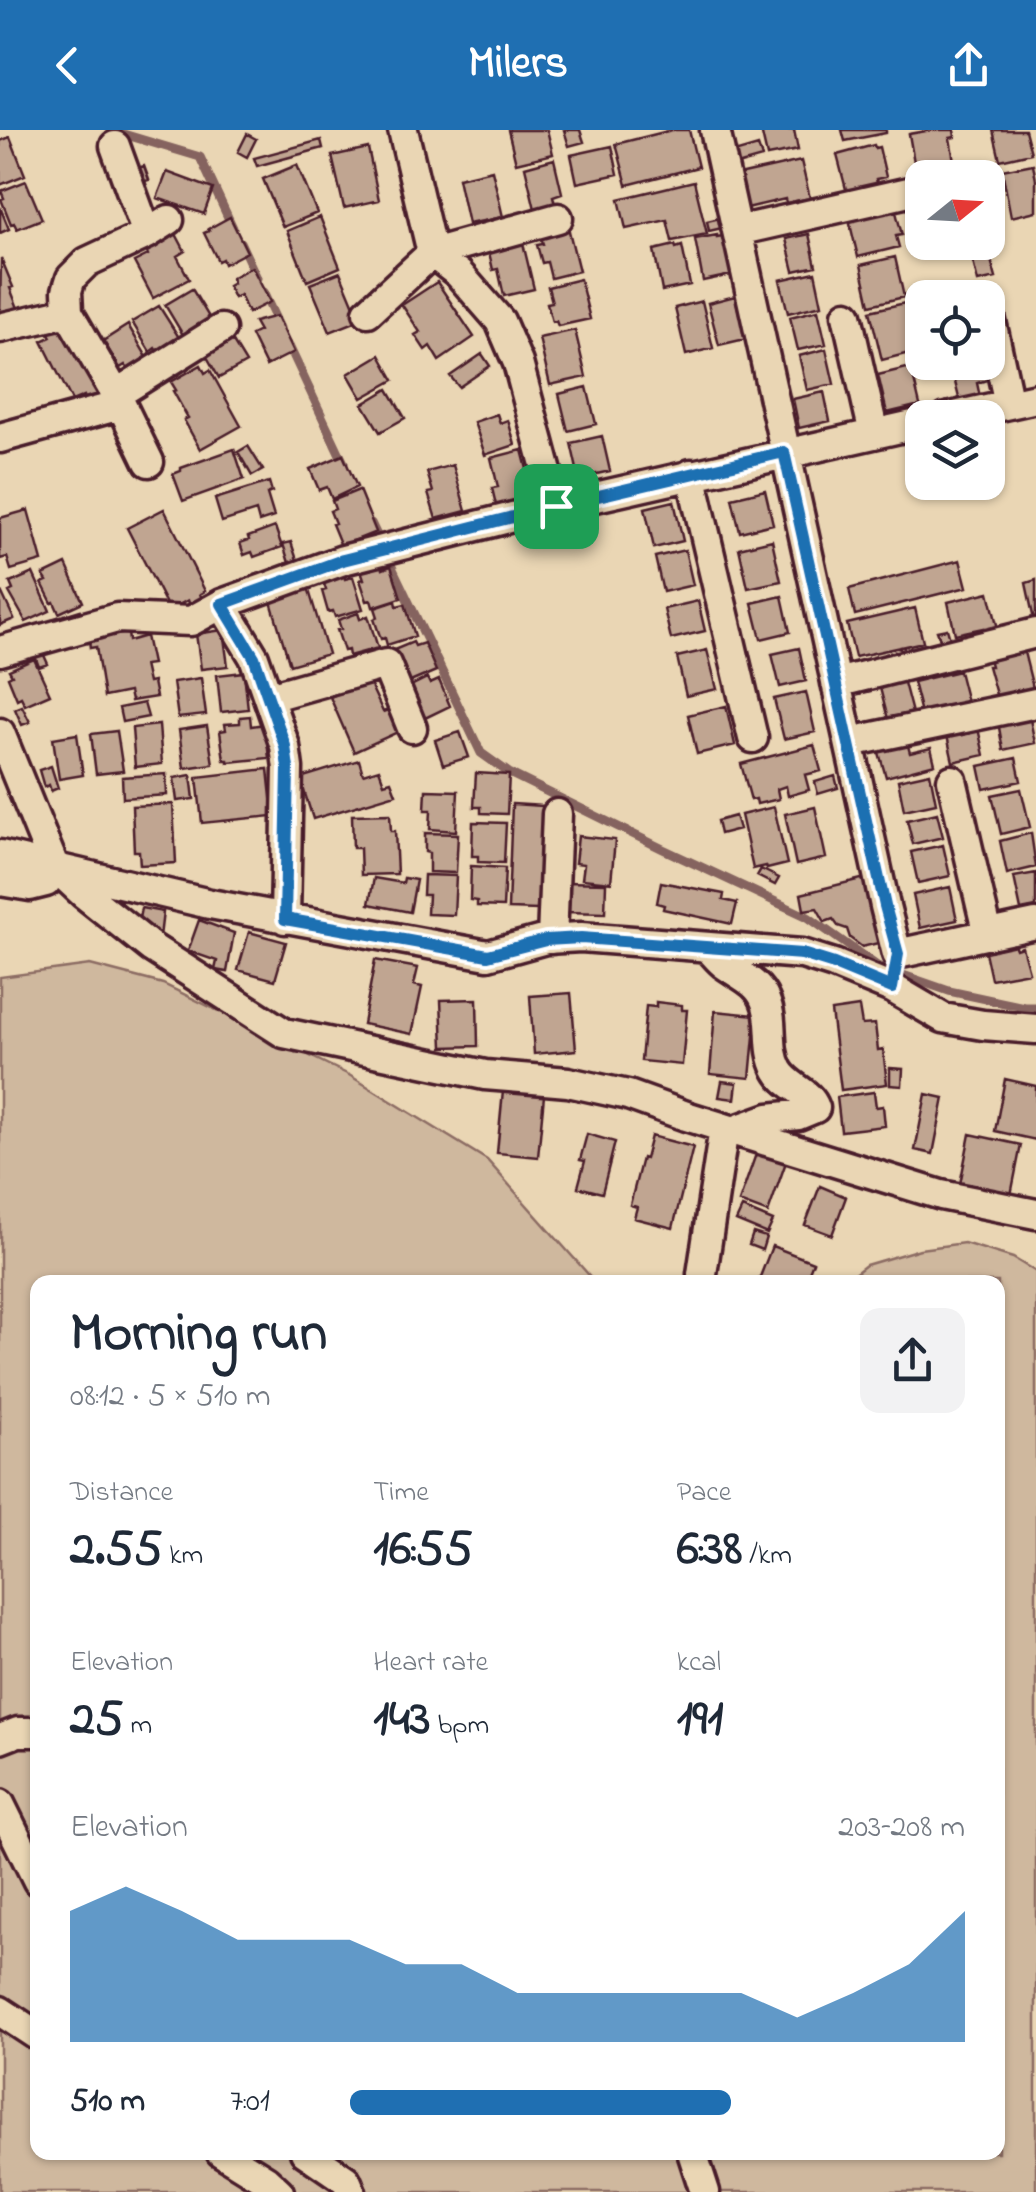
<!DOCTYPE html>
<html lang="en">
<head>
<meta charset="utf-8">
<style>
  body { margin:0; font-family:"Indie Flower",sans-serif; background:#f2f2f3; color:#1f2937; height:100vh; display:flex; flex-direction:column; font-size:38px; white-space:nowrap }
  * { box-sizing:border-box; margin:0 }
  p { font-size:32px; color:#747a83 }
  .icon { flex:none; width:55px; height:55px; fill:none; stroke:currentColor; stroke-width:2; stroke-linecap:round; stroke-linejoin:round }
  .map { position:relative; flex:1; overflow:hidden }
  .details { position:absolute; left:30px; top:1145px; width:975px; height:885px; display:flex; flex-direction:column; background:#fff; border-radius:20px; box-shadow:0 2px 8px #0004 }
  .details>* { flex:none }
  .needle { width:65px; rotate:72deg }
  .controls { position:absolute; left:905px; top:30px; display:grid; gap:20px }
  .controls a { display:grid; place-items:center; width:100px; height:100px; border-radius:20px; background:#fff; box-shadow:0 2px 8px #0004; font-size:50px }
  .pin { position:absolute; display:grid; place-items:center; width:85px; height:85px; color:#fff; margin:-42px; border-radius:20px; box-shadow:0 5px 15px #0006 }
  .round { display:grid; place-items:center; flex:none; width:105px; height:105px; border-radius:20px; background:#f2f2f3 }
  .headline { display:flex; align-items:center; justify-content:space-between; height:170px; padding:0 40px }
  h1 { font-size:55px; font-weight:700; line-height:75px }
  .figures { display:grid; grid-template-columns:repeat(3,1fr); gap:15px; height:170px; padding:10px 40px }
  .figures div { display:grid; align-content:center }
  .figures b { font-size:50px; font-weight:700 }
  .figures small { font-size:28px; font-weight:400 }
  .figures p { font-size:28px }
  .chart { height:280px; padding:20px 40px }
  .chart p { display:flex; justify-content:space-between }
  .chart svg { width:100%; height:180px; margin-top:10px; fill:#1f6fb2; opacity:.7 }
  ul { padding:0 40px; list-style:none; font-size:32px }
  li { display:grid; grid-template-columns:160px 120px 1fr; align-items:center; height:75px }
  li i { height:25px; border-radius:12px; background:#1f6fb2 }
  header { display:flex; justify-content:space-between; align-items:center; height:130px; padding:0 40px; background:#1f6fb2; color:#fff; font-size:45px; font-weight:700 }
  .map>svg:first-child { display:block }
</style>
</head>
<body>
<header><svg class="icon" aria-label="back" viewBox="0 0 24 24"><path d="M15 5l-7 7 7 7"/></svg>Milers<svg class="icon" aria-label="share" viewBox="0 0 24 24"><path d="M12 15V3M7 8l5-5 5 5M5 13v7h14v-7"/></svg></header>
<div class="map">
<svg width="1036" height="2062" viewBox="0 0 1036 2062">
  <rect width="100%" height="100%" fill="#ead6b4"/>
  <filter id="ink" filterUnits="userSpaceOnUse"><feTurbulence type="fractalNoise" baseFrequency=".01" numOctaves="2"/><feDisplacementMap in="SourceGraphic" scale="20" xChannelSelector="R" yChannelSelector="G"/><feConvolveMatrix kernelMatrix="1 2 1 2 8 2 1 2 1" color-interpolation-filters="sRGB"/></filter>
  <g filter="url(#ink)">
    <!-- green -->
    <path fill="#cfb89e" stroke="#8c6c64" stroke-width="2.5" d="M 90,835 L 163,854 L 349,945 L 487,1030 L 595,1152 L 38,1152 L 38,2022 L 998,2022 L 998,1152 L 844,1152 L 866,1135 L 920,1119 L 964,1113 L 1013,1128 L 1036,1142 L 1036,2062 L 0,2062 L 0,847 Z"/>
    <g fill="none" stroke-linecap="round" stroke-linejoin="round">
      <!-- stream -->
      <path stroke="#85635e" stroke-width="9" d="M 110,0 L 200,27 L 233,98
        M 240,112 L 257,148
        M 263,162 L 280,198
        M 289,216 L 344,333
        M 371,393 L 481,623 L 509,643 L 663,719 L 808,787 L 877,836 L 949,861 L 1024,877 L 1036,877"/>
    </g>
    <!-- building -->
    <path fill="#c0a591" stroke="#4a1f2b" stroke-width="2.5" d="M 508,0 L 547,0 L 553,24 L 516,33 Z
      M 564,0 L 580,0 L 584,12 L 569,16 Z
      M 672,0 L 689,0 L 698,37 L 627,55 L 616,14 Z
      M 761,0 L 794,0 L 798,20 L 767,26 Z
      M 842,0 L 886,0 L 886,3 L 845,11 Z
      M 932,0 L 954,0 L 955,7 L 950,8 L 954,31 L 915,38 L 909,4 Z
      M 993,0 L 1025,0 L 1031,23 L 1000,30 Z
      M 247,4 L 256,9 L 247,27 L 238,22 Z
      M 10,7 L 25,45 L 0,55 L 0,11 Z
      M 321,10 L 323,18 L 257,36 L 254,28 Z
      M 874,15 L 875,18 L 879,17 L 886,47 L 876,49 L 878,56 L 847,63 L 837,25 Z
      M 612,16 L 618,44 L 577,53 L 571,25 Z
      M 758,16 L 762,28 L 737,35 L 734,23 Z
      M 368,18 L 379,70 L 344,78 L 332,26 Z
      M 554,29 L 562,63 L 553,66 L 555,74 L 535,79 L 525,37 Z
      M 801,31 L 810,68 L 786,73 L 785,69 L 747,78 L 739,45 Z
      M 1033,34 L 1036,50 L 1036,81 L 1011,87 L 1002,40 Z
      M 297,35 L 317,83 L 283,97 L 263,49 Z
      M 144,36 L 149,50 L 138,53 L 134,39 Z
      M 492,40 L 503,87 L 468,94 L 458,48 Z
      M 167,42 L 213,59 L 204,84 L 157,68 Z
      M 26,51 L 42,89 L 17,99 L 14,93 L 11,94 L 1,69 L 4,68 L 1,61 Z
      M 694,51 L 707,104 L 672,111 L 667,90 L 626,99 L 619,69 Z
      M 0,77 L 9,99 L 0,103 Z
      M 895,78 L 902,105 L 896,106 L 899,117 L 858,127 L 849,90 Z
      M 230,87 L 247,122 L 224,134 L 222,129 L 218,131 L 204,103 L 209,101 L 208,99 Z
      M 320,87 L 340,137 L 307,151 L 287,101 Z
      M 720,88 L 722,98 L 709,101 L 707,91 Z
      M 568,97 L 579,141 L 551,148 L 547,132 L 542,133 L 537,115 L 543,114 L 540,104 Z
      M 175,102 L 185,121 L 177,126 L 189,149 L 153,168 L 134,132 L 148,125 L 145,118 Z
      M 809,104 L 816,136 L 794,141 L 786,109 Z
      M 717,105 L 717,107 L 723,106 L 731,145 L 703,151 L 695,109 Z
      M 522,109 L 534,159 L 504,166 L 498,139 L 493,140 L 488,118 Z
      M 968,112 L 986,112 L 996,148 L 978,152 Z
      M 675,115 L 676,118 L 682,116 L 690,155 L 662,161 L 654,120 Z
      M 895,127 L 904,167 L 870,175 L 861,135 Z
      M 1,128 L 13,157 L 10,158 L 18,178 L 0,186 Z
      M 252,137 L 270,172 L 248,183 L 240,165 L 234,168 L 228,156 L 233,153 L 231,148 Z
      M 340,142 L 360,190 L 330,202 L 310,154 Z
      M 815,142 L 822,175 L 788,183 L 780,150 Z
      M 580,149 L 590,189 L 558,196 L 556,191 L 552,192 L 547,173 L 552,172 L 548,157 Z
      M 437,152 L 474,207 L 439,231 L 430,216 L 425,220 L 415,205 L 420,202 L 402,175 Z
      M 192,159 L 212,192 L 191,206 L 188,201 L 183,205 L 165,175 Z
      M 735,166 L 745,209 L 719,215 L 708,173 Z
      M 702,171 L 713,218 L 686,225 L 675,178 Z
      M 905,173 L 917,221 L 882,230 L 870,181 Z
      M 159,176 L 180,209 L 158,223 L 155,218 L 150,222 L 132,192 Z
      M 818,180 L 826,214 L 798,220 L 790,187 Z
      M 277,186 L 294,222 L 266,236 L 251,205 L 259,201 L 254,192 Z
      M 67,192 L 102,264 L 86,272 L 84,266 L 72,271 L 42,211 L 51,207 L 48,202 Z
      M 128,195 L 147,227 L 128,239 L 125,235 L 120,238 L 103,211 Z
      M 575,200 L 586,247 L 550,255 L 539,208 Z
      M 232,210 L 246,233 L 219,248 L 206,225 Z
      M 826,219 L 834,254 L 807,260 L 799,226 Z
      M 482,224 L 490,236 L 459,257 L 450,246 Z
      M 380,225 L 394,250 L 362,268 L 348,244 Z
      M 950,232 L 982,232 L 987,250 L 977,253 L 980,267 L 960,272 Z
      M 201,235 L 205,243 L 210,240 L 241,296 L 200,319 L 184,290 L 188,288 L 173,261 L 176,260 L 171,252 Z
      M 911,237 L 920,275 L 887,283 L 878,245 Z
      M 587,257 L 596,294 L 568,301 L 559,264 Z
      M 388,259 L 405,288 L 380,302 L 363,274 Z
      M 824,262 L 830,291 L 799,298 L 793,269 Z
      M 497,284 L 500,293 L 508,290 L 515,315 L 485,325 L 474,292 Z
      M 602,306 L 610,341 L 579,348 L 571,313 Z
      M 248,316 L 263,340 L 252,346 L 238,322 Z
      M 234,319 L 244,349 L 183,371 L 173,344 L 181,341 L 181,338 Z
      M 522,320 L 534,366 L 496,375 L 492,358 L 498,357 L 491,328 Z
      M 343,325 L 357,357 L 332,369 L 327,357 L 319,360 L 310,339 Z
      M 453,335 L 466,381 L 436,389 L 428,363 L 433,362 L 427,342 Z
      M 269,352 L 272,362 L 267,364 L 274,387 L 259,392 L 256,381 L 222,392 L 215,369 Z
      M 359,360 L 376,402 L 341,416 L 332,394 L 335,393 L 330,381 L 335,379 L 332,371 Z
      M 765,360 L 773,394 L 740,402 L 732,368 Z
      M 674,371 L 683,411 L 654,418 L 645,378 Z
      M 164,379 L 205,461 L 200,464 L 203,470 L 190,476 L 188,470 L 169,480 L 127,398 Z
      M 28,380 L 42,431 L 11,440 L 7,427 L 0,429 L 0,388 Z
      M 275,397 L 282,417 L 254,427 L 252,422 L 244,425 L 240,413 L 249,410 L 248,407 Z
      M 772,410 L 781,451 L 748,458 L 739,418 Z
      M 291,412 L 298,433 L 290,436 L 283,414 Z
      M 685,420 L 693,455 L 663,462 L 655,427 Z
      M 960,430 L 967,457 L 855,485 L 849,459 Z
      M 66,434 L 83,472 L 59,483 L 54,472 L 52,473 L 42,453 L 47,451 L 43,445 Z
      M 382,434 L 383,439 L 391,436 L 401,468 L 373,477 L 371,470 L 367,471 L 360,450 L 364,449 L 361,440 Z
      M 33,443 L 50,481 L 26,492 L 9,462 L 13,460 L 10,453 Z
      M 344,444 L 345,449 L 353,447 L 363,479 L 335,487 L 333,481 L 328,482 L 322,461 L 326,460 L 323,451 Z
      M 1036,450 L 1036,490 L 1034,490 L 1026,453 Z
      M 308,457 L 328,524 L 290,535 L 270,468 Z
      M 0,459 L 14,489 L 0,495 Z
      M 989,462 L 998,499 L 984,503 L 983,498 L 955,504 L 948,472 Z
      M 782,466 L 790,502 L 761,509 L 752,473 Z
      M 396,471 L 397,476 L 405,474 L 415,506 L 387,515 L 385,508 L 381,509 L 374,489 L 378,487 L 375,478 Z
      M 698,471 L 705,501 L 671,509 L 664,479 Z
      M 915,478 L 923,512 L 855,527 L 847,494 Z
      M 80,480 L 82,487 L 56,495 L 54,488 Z
      M 358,483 L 360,489 L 368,486 L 378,518 L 349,526 L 348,520 L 344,521 L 337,500 L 341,499 L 338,490 Z
      M 947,499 L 951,512 L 942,515 L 937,501 Z
      M 223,500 L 228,536 L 201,539 L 196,504 Z
      M 128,503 L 129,511 L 146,506 L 152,534 L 144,535 L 148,553 L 153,552 L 156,567 L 131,571 L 129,562 L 104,567 L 96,517 L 90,518 L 89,510 Z
      M 413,512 L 415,516 L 424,513 L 436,541 L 408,553 L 394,520 Z
      M 799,518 L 806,551 L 780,557 L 772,524 Z
      M 1023,518 L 1033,558 L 997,568 L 988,536 L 991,536 L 989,528 Z
      M 707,520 L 717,559 L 686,566 L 677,527 Z
      M 43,523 L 48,534 L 39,537 L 35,526 Z
      M 34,529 L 50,564 L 25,575 L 21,567 L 17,569 L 8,547 L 12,545 L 9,540 Z
      M 959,541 L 968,576 L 922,587 L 913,552 Z
      M 244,542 L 248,579 L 221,582 L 217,545 Z
      M 902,545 L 912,583 L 888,589 L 878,550 Z
      M 201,548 L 206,585 L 178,588 L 173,552 Z
      M 427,548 L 430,554 L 439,550 L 450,576 L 425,588 L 422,582 L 419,584 L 411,566 L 415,564 L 411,556 Z
      M 368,550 L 383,582 L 388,580 L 398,602 L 354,622 L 330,567 Z
      M 806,562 L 815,602 L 784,609 L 774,569 Z
      M 144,573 L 148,587 L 122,592 L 119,578 Z
      M 22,576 L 30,592 L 22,595 L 15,579 Z
      M 726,576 L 735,615 L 697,624 L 688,585 Z
      M 1028,580 L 1035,613 L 1003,620 L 997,586 Z
      M 250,586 L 251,596 L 265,594 L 269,628 L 228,632 L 228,630 L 224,630 L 220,601 L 226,600 L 225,594 L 240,593 L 240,587 Z
      M 977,594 L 984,625 L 953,632 L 946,601 Z
      M 159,595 L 162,634 L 135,637 L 132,598 Z
      M 207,596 L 213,634 L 184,638 L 179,600 Z
      M 117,601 L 123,641 L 96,644 L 91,604 Z
      M 460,602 L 469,627 L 443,635 L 435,610 Z
      M 77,604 L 83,645 L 59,649 L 53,608 Z
      M 905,605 L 910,623 L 931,618 L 935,634 L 886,647 L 876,612 Z
      M 814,615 L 821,641 L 805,645 L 809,660 L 788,666 L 786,656 L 777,659 L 779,669 L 757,674 L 756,669 L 751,670 L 741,634 Z
      M 1016,628 L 1021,651 L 984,659 L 979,636 Z
      M 359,630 L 363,644 L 379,639 L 384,653 L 391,651 L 396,664 L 313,689 L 300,648 Z
      M 51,636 L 58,658 L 51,661 L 49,655 L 44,657 L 39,640 Z
      M 268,639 L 273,686 L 202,693 L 197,647 Z
      M 476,643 L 509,645 L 507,684 L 481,683 L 481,677 L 474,677 Z
      M 930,643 L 936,673 L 904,680 L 898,650 Z
      M 166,644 L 167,665 L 123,668 L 122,647 Z
      M 191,645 L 194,669 L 177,671 L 174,648 Z
      M 835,646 L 838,658 L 818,664 L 815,652 Z
      M 1021,659 L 1030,697 L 1001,704 L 992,665 Z
      M 426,660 L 458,661 L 456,701 L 430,699 L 431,680 L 425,680 Z
      M 173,674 L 176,733 L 140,735 L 139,721 L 134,721 L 132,676 Z
      M 512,674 L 543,676 L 538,780 L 508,779 Z
      M 774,677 L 787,734 L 767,739 L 766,736 L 753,739 L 741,685 Z
      M 815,677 L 826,728 L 796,735 L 785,684 Z
      M 937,683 L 943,707 L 913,714 L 907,690 Z
      M 390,684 L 391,701 L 395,701 L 397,744 L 361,745 L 360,718 L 353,718 L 352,685 Z
      M 735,686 L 739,699 L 720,704 L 717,691 Z
      M 473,692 L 506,693 L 504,733 L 478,732 L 478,726 L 472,726 Z
      M 425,703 L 458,704 L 456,743 L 429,742 L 429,723 L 425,722 Z
      M 1031,703 L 1036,737 L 1007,744 L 1000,711 Z
      M 578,706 L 615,710 L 611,752 L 582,749 L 584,734 L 575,733 Z
      M 943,715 L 950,746 L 918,753 L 911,722 Z
      M 471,736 L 505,738 L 503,777 L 477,776 L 477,771 L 470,770 Z
      M 761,739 L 779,748 L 775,755 L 757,746 Z
      M 1036,743 L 1036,777 L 1021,780 L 1014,747 Z
      M 424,745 L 456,746 L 454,785 L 427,784 L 428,765 L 423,765 Z
      M 374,748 L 403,753 L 404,748 L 416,750 L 410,782 L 369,774 Z
      M 861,749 L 868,752 L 882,812 L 862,817 L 850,808 L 847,799 L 838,796 L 833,789 L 825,792 L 817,778 L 804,780 L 801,764 Z
      M 565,752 L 606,753 L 605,783 L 564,782 Z
      M 661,752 L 724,764 L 723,770 L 737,773 L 732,794 L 663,779 L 664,775 L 657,773 Z
      M 950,757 L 957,790 L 920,798 L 913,765 Z
      M 141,778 L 163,782 L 160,807 L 138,794 Z
      M 199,790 L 234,803 L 227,842 L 215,840 L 217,831 L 188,821 Z
      M 249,802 L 286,812 L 275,850 L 238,840 Z
      M 1014,814 L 1016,819 L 1022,817 L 1029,842 L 991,849 L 985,822 Z
      M 375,830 L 418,838 L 414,855 L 422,857 L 412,904 L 363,894 Z
      M 571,863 L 576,920 L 534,924 L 530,866 Z
      M 477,869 L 478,916 L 443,917 L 441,870 Z
      M 656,872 L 682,875 L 682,880 L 687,880 L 682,935 L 641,931 L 646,876 L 656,877 Z
      M 859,877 L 862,895 L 875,894 L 878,920 L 883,919 L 887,954 L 841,960 L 831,881 Z
      M 715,881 L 756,885 L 750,948 L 710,944 Z
      M 890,938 L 903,939 L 902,956 L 890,955 Z
      M 1005,949 L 1036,956 L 1036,1010 L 995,1001 Z
      M 722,951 L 737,953 L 735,969 L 719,967 Z
      M 503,961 L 544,965 L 538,1027 L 497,1023 Z
      M 874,962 L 876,977 L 883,976 L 885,996 L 841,1001 L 837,967 Z
      M 926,964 L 944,968 L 933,1024 L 915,1020 Z
      M 587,1004 L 615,1012 L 602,1063 L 578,1057 L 585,1031 L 580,1030 Z
      M 970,1004 L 1021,1015 L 1011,1065 L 960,1054 Z
      M 651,1006 L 693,1017 L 673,1098 L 634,1088 L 637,1077 L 630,1075 L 642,1028 L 645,1029 Z
      M 757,1021 L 786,1032 L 768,1083 L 739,1072 Z
      M 820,1056 L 846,1067 L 832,1105 L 805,1095 Z
      M 742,1078 L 773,1091 L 767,1104 L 736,1091 Z
      M 753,1103 L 766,1107 L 762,1120 L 749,1115 Z
      M 772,1116 L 813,1132 L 805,1152 L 758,1152 Z"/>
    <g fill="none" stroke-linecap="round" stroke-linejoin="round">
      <defs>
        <path id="street" d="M 715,0 L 885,776 L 897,824 L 1036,794
          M 115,16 L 147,104
          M 737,101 L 922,59
          M 432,123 L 459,144 L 500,191 L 518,233 L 556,376
          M 432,123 L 558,88
          M 368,182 L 432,123 L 403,0
          M 989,182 L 1009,274
          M 847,185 L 874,304
          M 0,198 L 68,182
          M 946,288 L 1036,268
          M 0,308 L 113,277 L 122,261 L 221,199
          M 149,332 L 118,268 L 68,182 L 67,161 L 71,148 L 87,132 L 147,104 L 169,90
          M 691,344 L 753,608
          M 222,474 L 254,527 L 285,616 L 288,638 L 285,789
          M 0,521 L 117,488 L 191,491 L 222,474 L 343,430 L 556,376 L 922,293
          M 836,553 L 1036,503
          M 269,567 L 386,534 L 412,598
          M 0,603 L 54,736 L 83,763 L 152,818 L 284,903 L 485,945 L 568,952 L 628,965 L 686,986 L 941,1065 L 1036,1084
          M 850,612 L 1036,573
          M 952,650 L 988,805
          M 0,725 L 210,774 L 488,825 L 546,809 L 581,807 L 802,824 L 834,834 L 892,858 L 943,888 L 983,895 L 1036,899
          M 0,751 L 30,756 L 46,752 L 54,736
          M 552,809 L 557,684
          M 708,817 C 713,823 718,829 724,834 C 739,845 758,852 765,870 C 775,892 766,918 778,940 C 787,957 809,960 815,978 L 798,985 L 769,988 L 733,1001
          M 702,1144 L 724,998
          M 0,1609 L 18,1602 L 38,1602
          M 0,1674 L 38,1751
          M 0,1881 L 38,1906
          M 221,2022 L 266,2050 L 279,2062
          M 305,2022 L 346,2050 L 351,2062
          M 692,2022 L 705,2062"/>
      </defs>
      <!-- street casing -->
      <use href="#street" stroke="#4a1f2b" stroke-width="35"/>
      <!-- street -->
      <use href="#street" stroke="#ead6b4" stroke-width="28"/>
    </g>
  </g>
  <g fill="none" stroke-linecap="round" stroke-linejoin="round" filter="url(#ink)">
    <defs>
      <path id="route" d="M 784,322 L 885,776 L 898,824 L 892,858 L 834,834 L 802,824 L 581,808 L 546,810 L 488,825 L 285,789 L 288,638 L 285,616 L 254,527 L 222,474 L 343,430 L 556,376 Z"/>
    </defs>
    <!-- route casing -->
    <use href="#route" stroke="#fff" stroke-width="20"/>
    <!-- route -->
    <use href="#route" stroke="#1f6fb2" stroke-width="12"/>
  </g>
</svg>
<div class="controls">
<a><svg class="needle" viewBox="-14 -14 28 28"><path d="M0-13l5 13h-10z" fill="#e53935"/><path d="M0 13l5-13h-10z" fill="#747a83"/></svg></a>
<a><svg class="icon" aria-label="locate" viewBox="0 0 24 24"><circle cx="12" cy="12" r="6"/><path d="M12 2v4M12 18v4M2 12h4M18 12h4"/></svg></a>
<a><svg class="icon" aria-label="layers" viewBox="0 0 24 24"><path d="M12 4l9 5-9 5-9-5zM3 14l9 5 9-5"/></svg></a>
</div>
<div class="pin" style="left:556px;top:376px;background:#1e9e55"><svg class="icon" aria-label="arrive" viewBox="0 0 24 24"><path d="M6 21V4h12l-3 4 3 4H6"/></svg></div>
<section class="details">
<div class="headline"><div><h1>Morning run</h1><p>08:12 · 5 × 510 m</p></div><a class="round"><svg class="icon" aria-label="share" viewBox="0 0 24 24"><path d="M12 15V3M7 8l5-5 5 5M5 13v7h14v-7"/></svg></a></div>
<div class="figures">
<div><p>Distance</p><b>2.55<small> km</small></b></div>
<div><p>Time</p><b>16:55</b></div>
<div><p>Pace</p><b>6:38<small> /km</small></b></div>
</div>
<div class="figures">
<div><p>Elevation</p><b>25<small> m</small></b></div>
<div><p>Heart rate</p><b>143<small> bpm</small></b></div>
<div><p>kcal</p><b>191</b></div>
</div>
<div class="chart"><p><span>Elevation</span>203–208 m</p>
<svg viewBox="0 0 160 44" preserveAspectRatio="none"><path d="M0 44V12L10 6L20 12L30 19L40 19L50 19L60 25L70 25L80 32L90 32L100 32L110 32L120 32L130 38L140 32L150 25L160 12V44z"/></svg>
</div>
<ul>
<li><b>510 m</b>7:01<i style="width:62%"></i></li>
</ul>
</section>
</div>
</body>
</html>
